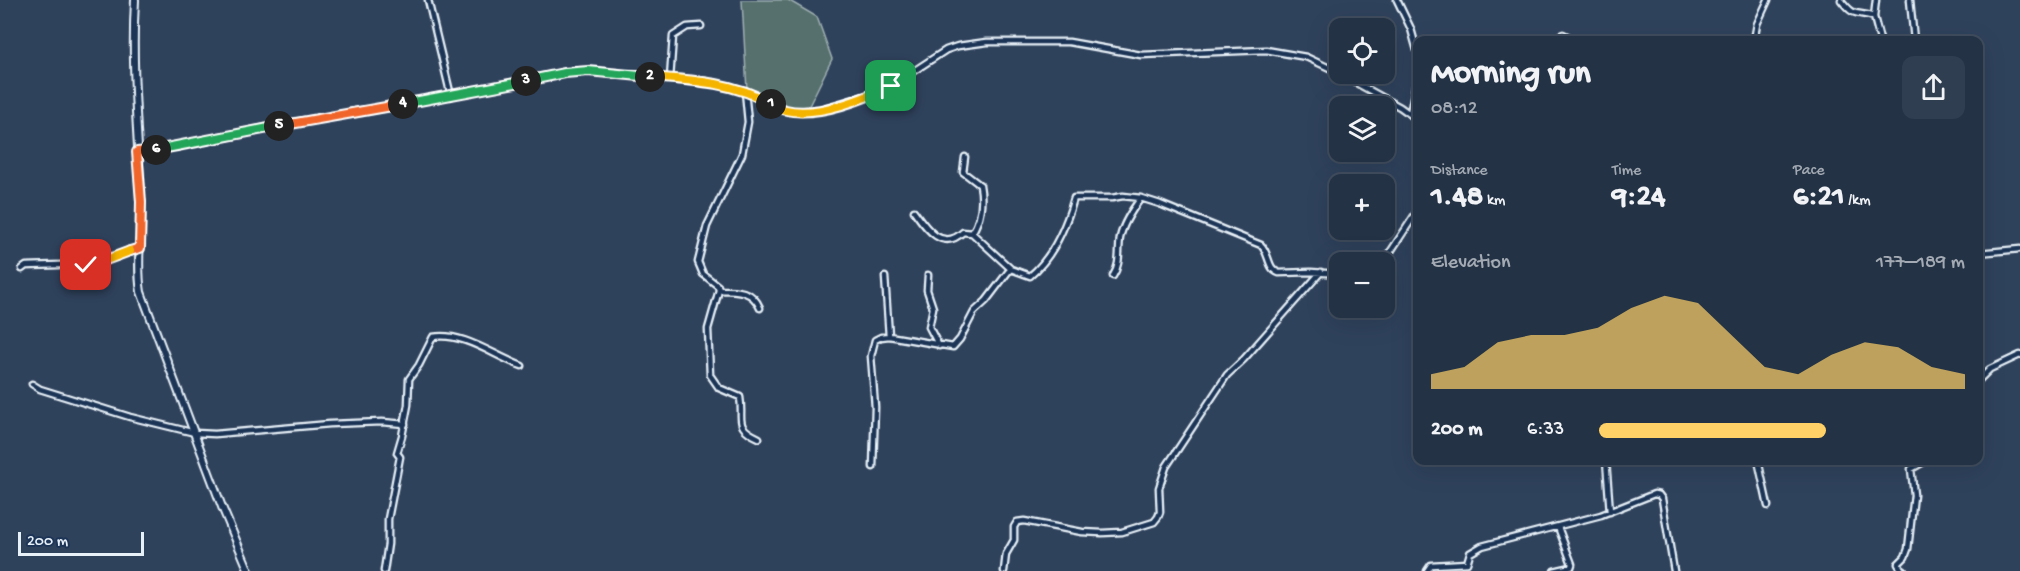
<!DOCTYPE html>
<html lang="en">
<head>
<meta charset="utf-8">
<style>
  body { margin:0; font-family:"Gochi Hand",sans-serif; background:#2f3e50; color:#f1f3f6; height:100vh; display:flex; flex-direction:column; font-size:22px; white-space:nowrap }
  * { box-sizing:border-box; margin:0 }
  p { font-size:20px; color:#a3aab3 }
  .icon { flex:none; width:33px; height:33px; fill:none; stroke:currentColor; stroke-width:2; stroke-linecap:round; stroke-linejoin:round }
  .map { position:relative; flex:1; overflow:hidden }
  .details { position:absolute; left:1413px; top:36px; width:570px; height:429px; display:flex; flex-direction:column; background:#233245; border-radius:12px; box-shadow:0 6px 24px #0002,0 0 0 2px #404d5e }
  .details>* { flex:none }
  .controls { position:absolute; left:1329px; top:18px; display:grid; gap:12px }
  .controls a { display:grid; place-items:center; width:66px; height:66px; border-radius:12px; background:#233245; box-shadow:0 6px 24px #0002,0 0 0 2px #404d5e; font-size:30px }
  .scale { position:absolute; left:18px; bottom:15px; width:126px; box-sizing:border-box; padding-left:6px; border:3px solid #e8f1f8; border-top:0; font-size:16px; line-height:21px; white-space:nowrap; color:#e8f1f8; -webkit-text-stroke:4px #1d3557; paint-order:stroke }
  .pin { position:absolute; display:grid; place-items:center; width:51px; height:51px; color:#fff; margin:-26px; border-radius:12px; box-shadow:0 3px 9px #0006 }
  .km { position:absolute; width:30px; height:30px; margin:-15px; border-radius:50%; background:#222; color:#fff; font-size:16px; line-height:30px; text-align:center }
  .round { display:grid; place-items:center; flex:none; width:63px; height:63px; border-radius:12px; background:#2f3e50 }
  .headline { display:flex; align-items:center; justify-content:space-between; height:102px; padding:0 18px }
  h1 { font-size:33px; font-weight:700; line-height:45px }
  .metrics { display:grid; grid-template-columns:repeat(3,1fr); gap:9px; height:102px; padding:6px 18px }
  .metrics div { display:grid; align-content:center }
  .metrics b { font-size:30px; font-weight:700 }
  .metrics small { font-size:16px; font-weight:400 }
  .metrics p { font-size:16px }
  .chart { height:168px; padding:12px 18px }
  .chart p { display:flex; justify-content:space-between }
  .chart svg { width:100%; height:108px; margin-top:6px; fill:#ffd166; opacity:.7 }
  ul { padding:0 18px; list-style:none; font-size:20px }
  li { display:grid; grid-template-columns:96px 72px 1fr; align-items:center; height:45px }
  li i { height:15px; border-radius:8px; background:#ffd166 }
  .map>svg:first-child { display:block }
</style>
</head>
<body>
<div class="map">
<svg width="2020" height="571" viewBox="0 0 2020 571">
  <rect width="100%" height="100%" fill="#2f425c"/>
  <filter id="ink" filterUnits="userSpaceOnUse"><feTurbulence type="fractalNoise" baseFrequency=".0167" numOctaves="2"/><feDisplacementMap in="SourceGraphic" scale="12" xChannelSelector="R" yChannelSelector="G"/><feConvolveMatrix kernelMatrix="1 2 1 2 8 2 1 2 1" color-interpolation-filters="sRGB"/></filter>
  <g filter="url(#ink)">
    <!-- green -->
    <path fill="#56706d" stroke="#9fb0b2" stroke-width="1.5" d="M 742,0 L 788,0 L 817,17 L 832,59 L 806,112 L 784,107 L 747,91 Z"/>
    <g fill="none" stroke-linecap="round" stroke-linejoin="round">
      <defs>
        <path id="minor" d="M 428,0 L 451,96
          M 1397,0 L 1411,29 L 1418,54
          M 1841,0 C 1855,18 1855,11 1874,17 L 1880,40
          M 1910,0 L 1914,40
          M 1874,17 L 1876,0
          M 1550,40 L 1563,34 L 1575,40
          M 1754,40 L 1757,24 L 1768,0
          M 1340,74 L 1400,107 L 1418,120
          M 670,79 L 673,36 L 687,27 L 701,26
          M 745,91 L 748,122 L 742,154 L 707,226 L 698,262 L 703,274 L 718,286 L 719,290 L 708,329 L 710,375 L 719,388 L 740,397 C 744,421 733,426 759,438
          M 1410,114 L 1418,72
          M 137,152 L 177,147 L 280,125 L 361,112 L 575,71 L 598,71 L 721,85 L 745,91 L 783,110 L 801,112 L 817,110 L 875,93 L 891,86 L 946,50 L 958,46 L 987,42 L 1069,42 L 1141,55 L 1266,50 L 1306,57 L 1340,73
          M 965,157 L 963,172 L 980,185 C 983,201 981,219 972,233
          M 914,211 C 926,228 942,252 963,232 L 972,233 L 1011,269
          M 1978,253 L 2020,249
          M 1380,262 L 1391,251 L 1418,210
          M 22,269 L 26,266 L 92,264 L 140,248
          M 928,275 L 927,290 L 933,308 L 929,327 L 939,346
          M 1113,276 C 1121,264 1118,251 1120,238 C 1123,223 1132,210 1141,198
          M 885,277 L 889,336
          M 719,290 C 737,290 753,290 760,308
          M 1978,381 L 1990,369 L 2020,355
          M 32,384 L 40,389 L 130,417 L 195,433 L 215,434 L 330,424 L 382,422 L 405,424
          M 1606,460 L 1610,512
          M 1758,460 L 1768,506
          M 873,467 L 875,407 L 871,356 L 875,340 L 881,337 L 889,336 L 953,347 L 960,339 L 974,312 L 986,301 L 1008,272 L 1011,269 L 1030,276 C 1053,257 1066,226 1074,198 L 1112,198 L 1123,196 L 1141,198 L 1160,204 L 1261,245 C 1270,254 1267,269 1279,273 L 1311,272 L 1340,274
          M 384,571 L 388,544 L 388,519 L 400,457 L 397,453 L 402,436 L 408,405 L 409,379 L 419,365 L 433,337 C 464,332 494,356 522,366
          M 1004,571 L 1006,554 L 1014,540 L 1014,527 L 1017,522 L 1024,521 L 1082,532 L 1102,533 L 1122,532 L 1154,522 L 1158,517 L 1160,512 L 1159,488 L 1166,467 L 1227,375 L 1244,359 L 1321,272
          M 1427,571 L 1431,565 L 1467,563 L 1470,553 L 1482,546 L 1601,515 L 1654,494 L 1659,495 L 1662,499 L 1674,571
          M 1554,571 L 1571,567 L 1572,564 L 1558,527
          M 1904,571 L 1901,569 L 1898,564 L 1905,557 L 1908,549 L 1914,495 L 1911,469 L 1927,460"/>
        <path id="tertiary" d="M 135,0 C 131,67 138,134 141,201 C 142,231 136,262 141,292 L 222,507 L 249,571"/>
      </defs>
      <!-- minor casing -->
      <use href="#minor" stroke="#e8f1f8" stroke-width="9"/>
      <!-- tertiary casing -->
      <use href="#tertiary" stroke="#e8f1f8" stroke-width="10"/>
      <!-- minor -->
      <use href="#minor" stroke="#1d3557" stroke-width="4.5"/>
      <!-- tertiary -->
      <use href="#tertiary" stroke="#1d3557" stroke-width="6"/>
    </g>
  </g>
  <g fill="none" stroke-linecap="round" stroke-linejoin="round" filter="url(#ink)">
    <defs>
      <path id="split-1" d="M 771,104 C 803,124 861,100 891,86"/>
      <path id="split-2" d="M 650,77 C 692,80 735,82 771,104"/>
      <path id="split-3" d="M 526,81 L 565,73 L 588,71 L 650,77"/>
      <path id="split-4" d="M 403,104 L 526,81"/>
      <path id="split-5" d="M 279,126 L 403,104"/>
      <path id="split-6" d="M 156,150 L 279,126"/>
      <path id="split-7" d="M 130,251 L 140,248 L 141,202 L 137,152 L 156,150"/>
      <path id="split-8" d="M 86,265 L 98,263 L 130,251"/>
    </defs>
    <!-- split-1 casing -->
    <use href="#split-1" stroke="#fff" stroke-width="12"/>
    <!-- split-2 casing -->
    <use href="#split-2" stroke="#fff" stroke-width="12"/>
    <!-- split-3 casing -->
    <use href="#split-3" stroke="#fff" stroke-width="12"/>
    <!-- split-4 casing -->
    <use href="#split-4" stroke="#fff" stroke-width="12"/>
    <!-- split-5 casing -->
    <use href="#split-5" stroke="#fff" stroke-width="12"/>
    <!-- split-6 casing -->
    <use href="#split-6" stroke="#fff" stroke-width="12"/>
    <!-- split-7 casing -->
    <use href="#split-7" stroke="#fff" stroke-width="12"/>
    <!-- split-8 casing -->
    <use href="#split-8" stroke="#fff" stroke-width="12"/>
    <!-- split-1 -->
    <use href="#split-1" stroke="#f5b400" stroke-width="8"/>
    <!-- split-2 -->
    <use href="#split-2" stroke="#f5b400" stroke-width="8"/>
    <!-- split-3 -->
    <use href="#split-3" stroke="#22a559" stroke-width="8"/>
    <!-- split-4 -->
    <use href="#split-4" stroke="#22a559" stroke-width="8"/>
    <!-- split-5 -->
    <use href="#split-5" stroke="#f0652b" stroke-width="8"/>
    <!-- split-6 -->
    <use href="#split-6" stroke="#22a559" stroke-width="8"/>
    <!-- split-7 -->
    <use href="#split-7" stroke="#f0652b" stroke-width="8"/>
    <!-- split-8 -->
    <use href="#split-8" stroke="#f5b400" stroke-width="8"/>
  </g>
</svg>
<div class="controls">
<a><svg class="icon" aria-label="locate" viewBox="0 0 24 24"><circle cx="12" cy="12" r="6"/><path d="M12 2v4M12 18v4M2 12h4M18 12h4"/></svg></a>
<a><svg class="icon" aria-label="layers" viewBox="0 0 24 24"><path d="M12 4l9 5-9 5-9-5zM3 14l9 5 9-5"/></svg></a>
<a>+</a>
<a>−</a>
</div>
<div class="scale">200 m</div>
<div class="pin" style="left:891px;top:86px;background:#1e9e55"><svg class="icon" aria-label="arrive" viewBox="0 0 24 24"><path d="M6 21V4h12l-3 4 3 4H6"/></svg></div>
<div class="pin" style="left:86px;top:265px;background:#d93025"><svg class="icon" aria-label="check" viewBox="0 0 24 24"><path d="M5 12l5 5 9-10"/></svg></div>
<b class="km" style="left:771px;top:104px">1</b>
<b class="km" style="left:650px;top:77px">2</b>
<b class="km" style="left:526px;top:81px">3</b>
<b class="km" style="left:403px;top:104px">4</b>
<b class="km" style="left:279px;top:126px">5</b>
<b class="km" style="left:156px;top:150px">6</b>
<section class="details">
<div class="headline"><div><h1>Morning run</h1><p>08:12</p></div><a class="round"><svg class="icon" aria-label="share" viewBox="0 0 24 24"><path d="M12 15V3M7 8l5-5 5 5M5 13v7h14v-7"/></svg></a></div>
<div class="metrics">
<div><p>Distance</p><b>1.48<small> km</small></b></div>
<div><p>Time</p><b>9:24</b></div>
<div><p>Pace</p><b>6:21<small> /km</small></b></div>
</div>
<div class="chart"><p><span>Elevation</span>177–189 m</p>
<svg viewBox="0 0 160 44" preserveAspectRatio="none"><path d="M0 44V38L10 35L20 25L30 22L40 22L50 19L60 11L70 6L80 9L90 22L100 35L110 38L120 30L130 25L140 27L150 35L160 38V44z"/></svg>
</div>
<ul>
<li><b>200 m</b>6:33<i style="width:62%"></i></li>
</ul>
</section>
</div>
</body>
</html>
